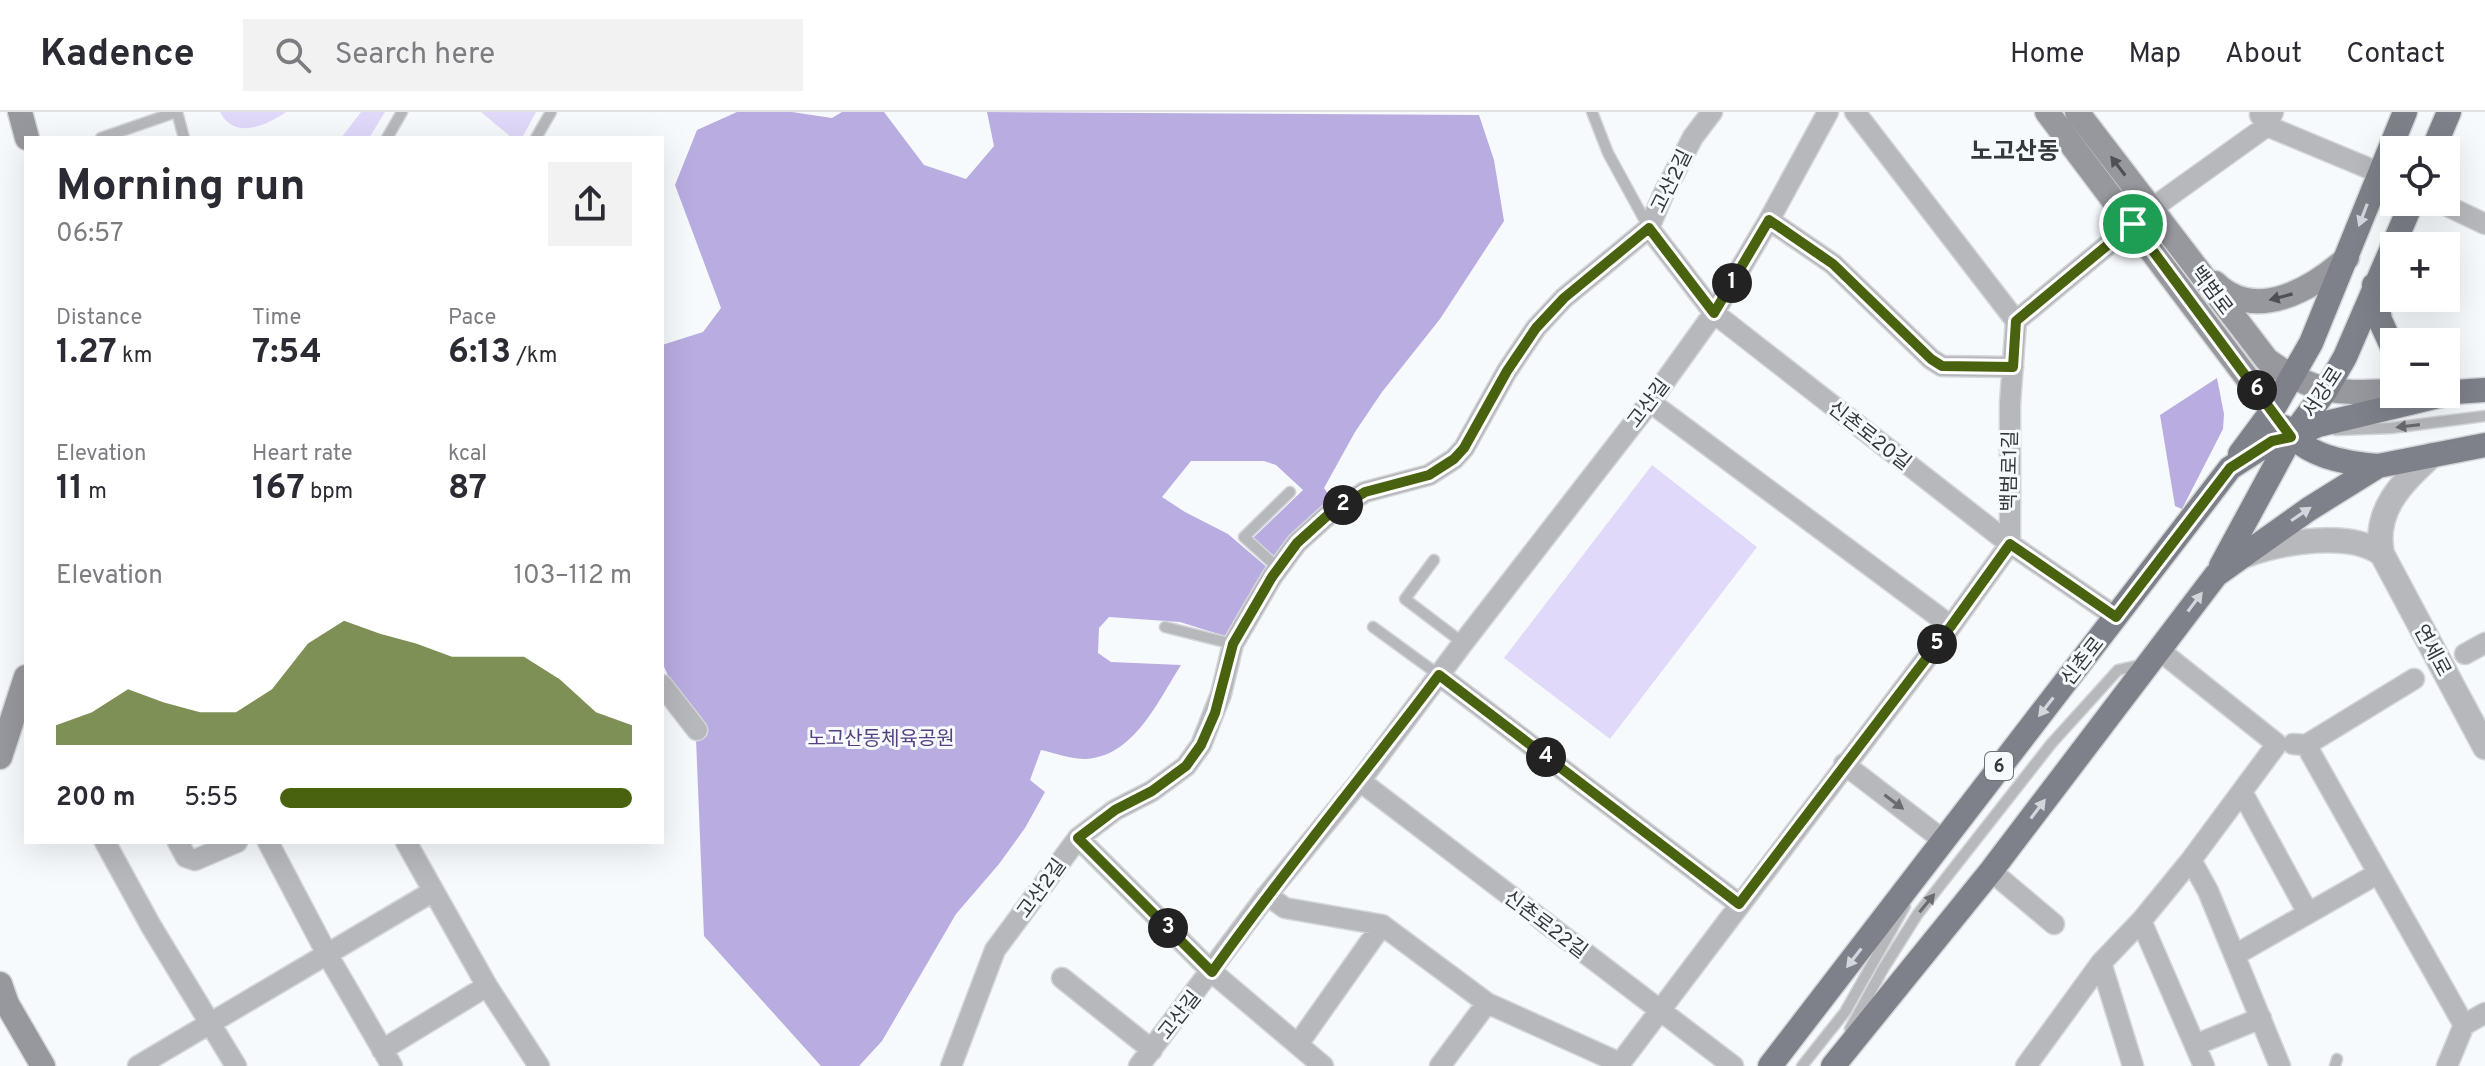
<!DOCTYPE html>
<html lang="en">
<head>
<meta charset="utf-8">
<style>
  body { margin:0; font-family:Overpass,"Noto Sans KR",sans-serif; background:#f2f2f3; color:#2b2b33; height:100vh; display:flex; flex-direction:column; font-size:30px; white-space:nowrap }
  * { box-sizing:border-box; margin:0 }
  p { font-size:26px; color:#7c7c81 }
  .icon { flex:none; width:44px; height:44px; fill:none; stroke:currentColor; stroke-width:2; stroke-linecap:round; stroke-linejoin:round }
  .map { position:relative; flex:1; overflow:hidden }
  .drawer { position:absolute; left:24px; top:24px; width:640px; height:708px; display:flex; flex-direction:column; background:#fff; border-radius:0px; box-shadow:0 8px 32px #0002 }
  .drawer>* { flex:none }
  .tools { position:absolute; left:2380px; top:24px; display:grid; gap:16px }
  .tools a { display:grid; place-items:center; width:80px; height:80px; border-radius:0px; background:#fff; box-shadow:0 8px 32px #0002; font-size:40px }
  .pin { position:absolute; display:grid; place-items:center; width:68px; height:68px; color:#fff; margin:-34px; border:4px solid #fff; border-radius:50%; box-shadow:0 2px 8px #0007 }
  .km { position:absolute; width:40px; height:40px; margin:-20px; border-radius:50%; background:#222; color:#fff; font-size:22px; line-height:40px; text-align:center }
  .round { display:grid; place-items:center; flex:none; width:84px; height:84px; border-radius:0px; background:#f2f2f3 }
  .overview { display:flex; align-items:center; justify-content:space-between; height:136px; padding:0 32px }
  h1 { font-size:44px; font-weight:700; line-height:60px }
  .figures { display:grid; grid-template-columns:repeat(3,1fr); gap:12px; height:136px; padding:8px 32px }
  .figures div { display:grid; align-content:center }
  .figures b { font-size:34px; font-weight:700 }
  .figures small { font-size:22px; font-weight:400 }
  .figures p { font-size:22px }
  .chart { height:224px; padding:16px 32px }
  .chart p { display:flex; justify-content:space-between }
  .chart svg { width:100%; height:144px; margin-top:8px; fill:#49620f; opacity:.7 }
  ul { padding:0 32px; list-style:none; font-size:26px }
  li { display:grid; grid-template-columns:128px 96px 1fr; align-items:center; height:60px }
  li i { height:20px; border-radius:10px; background:#49620f }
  header { display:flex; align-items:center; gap:48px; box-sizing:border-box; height:112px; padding:0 40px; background:#fff; border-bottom:2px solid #e1e1e2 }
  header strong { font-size:38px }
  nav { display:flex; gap:44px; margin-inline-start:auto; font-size:28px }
  .search { width:560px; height:72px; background:#f2f2f3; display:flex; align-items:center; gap:20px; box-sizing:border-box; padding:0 28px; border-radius:0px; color:#7c7c81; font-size:30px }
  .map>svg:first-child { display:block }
</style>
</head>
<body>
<header>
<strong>Kadence</strong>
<div class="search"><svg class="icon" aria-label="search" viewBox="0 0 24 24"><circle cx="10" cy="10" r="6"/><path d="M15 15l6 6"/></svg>Search here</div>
<nav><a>Home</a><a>Map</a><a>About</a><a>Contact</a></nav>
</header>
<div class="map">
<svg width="2485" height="954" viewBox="0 0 2485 954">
  <rect width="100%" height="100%" fill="#f7fafd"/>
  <!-- green -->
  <path fill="#e1d9fa" d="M 220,0 L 286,0 C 266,14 234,28 220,0 Z
    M 361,0 L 385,0 L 369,26 L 341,26 Z
    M 481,0 L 536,0 L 522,26 L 512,26 Z
    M 1652,353 L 1757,435 L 1610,627 L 1504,546 Z"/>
  <!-- forest -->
  <path fill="#b9ace1" d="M 737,0 L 792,0 L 832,6 L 842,0 L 884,0 L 924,53 L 966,67 L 994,34 L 987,0 L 1479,3 L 1494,48 L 1504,109 L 1440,207 L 1382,280 L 1355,320 L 1324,376 L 1334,390 L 1275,447 L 1253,426 L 1303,378 L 1276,353 L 1264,349 L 1191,349 L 1162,385 L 1185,400 L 1228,422 L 1269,457 L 1243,494 L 1228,525 L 1180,510 L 1109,505 L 1099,516 L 1098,541 L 1111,550 L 1181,553 C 1158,589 1134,645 1085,647 C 1071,647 1055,641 1041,638 L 1030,668 L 1045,680 L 1025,716 L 999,752 L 956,802 L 882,929 L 859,954 L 821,954 L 704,824 L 696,627 L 662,550 L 662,233 L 703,220 L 721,196 L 675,73 L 697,18 Z
    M 2217,266 L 2224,302 L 2223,317 L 2182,397 L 2175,394 L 2160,303 Z"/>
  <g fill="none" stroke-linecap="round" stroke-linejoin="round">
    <defs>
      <path id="service" d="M 177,0 L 184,26
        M 1592,0 L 1608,41 L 1649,116
        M 101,26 L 176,0
        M 387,26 L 402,0
        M 536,26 L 551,0
        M 2336,318 L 2391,316 L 2485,304
        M 1434,448 L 1405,487 L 1463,531
        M 1278,456 L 1244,425 L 1290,380
        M 1165,515 L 1233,532
        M 1373,515 L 1439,563
        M 1850,917 L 1883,857 L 1917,803 L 2051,632 L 2118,558 L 2144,552
        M 1802,954 L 1845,900 L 1905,794
        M 2335,954 L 2337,947"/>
      <path id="minor" d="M 1855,0 L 2016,209
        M 2260,3 L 2267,14 L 2380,61
        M 2439,90 L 2485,112
        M 2151,97 L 2267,14 L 2273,0
        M 1769,108 L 1833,152 L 1931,247 L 1942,254 L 2013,255
        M 1649,116 L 1714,201 L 2010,432 L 2116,505
        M 1650,290 L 1951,514
        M 2159,538 L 2277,632
        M 2465,542 L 2485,531
        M 1439,563 L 1739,792
        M 662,573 L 697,618
        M 2293,632 L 2306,633 L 2414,567
        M 2306,633 L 2464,913
        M 1844,652 L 1943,728
        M 1360,669 L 1733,954
        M 2242,680 L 2308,801
        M 1078,726 L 1212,860 L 1323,954
        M 105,730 L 151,814 L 236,954
        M 178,730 L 186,745 L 195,748 L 237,730
        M 268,730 L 327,842 L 392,954
        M 406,730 L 487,874 L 539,954
        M 2191,748 L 2208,779 L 2280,954
        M 1991,759 L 2054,812
        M 1267,783 L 1285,796 L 1382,813 L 1487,891 L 1620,951
        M 2141,809 L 2204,954
        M 2235,843 L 2377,762
        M 2101,851 L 2133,954
        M 1062,866 L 1152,938
        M 1298,932 L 1382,813
        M 2195,933 L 2261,906
        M 382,938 L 487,874
        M 138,954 L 432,780
        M 951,954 L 995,838 L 1078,726 L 1115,698 L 1152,679 L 1186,654 L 1201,633 L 1221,582 L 1233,532 L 1272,465 L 1297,431 L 1328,403 L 1365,380 L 1429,363 L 1454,347 L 1464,336 L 1507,259 L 1536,216 L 1564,186 L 1649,116 L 1663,83 L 1693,25 L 1712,0
        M 1139,954 L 1267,783 L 1360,669 L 1463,531 L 1650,290 L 1714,201 L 1769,108 L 1828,0
        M 1440,954 L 1487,891
        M 1618,954 L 1951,514 L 2010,432 L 2010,292 L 2016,209 L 2133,112
        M 2026,954 L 2101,851 L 2141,809 L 2191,748 L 2277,632
        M 2447,954 L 2464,913 L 2485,901"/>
      <path id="tertiary" d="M 2432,343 C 2402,371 2373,398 2382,442 L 2485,635
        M 2246,443 C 2281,430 2351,418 2382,442"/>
      <path id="secondary" d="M 20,0 L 27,26
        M 2047,0 L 2272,299
        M 2077,0 L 2267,248 C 2316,283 2336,281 2394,279
        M 2215,171 C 2256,211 2312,177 2347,146
        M 0,645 L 26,565
        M 0,872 L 7,892 L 43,954"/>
      <path id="primary" d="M 2433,38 L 2449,0
        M 2374,173 L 2380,208 L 2394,239
        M 2284,315 C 2305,344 2343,351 2378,354
        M 2240,342 L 2272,299 L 2311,231 L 2405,0
        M 2221,454 L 2291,325 L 2326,278 L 2345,245 L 2412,90
        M 1770,954 L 2230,356 L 2272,329 L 2291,325 L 2318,313 L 2455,280 L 2485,278
        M 1833,954 L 1991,759 L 2216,463 L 2309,397 L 2378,354 L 2485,333"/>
    </defs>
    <!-- service casing -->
    <use href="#service" stroke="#d4d7da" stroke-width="13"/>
    <!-- minor casing -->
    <use href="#minor" stroke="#d4d7da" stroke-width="23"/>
    <!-- tertiary casing -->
    <use href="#tertiary" stroke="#d4d7da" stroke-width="27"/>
    <!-- secondary casing -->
    <use href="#secondary" stroke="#d4d7da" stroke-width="27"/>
    <!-- primary casing -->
    <use href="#primary" stroke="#d4d7da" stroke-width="27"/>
    <!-- service -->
    <use href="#service" stroke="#b6b8bc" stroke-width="10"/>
    <!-- minor -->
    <use href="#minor" stroke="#b6b8bc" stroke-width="20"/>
    <!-- tertiary -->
    <use href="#tertiary" stroke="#b6b8bc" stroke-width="24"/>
    <!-- secondary -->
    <use href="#secondary" stroke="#96989e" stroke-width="24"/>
    <!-- primary -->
    <use href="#primary" stroke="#7e8189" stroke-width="24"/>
  </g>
  <!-- one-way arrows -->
  <defs><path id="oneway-solid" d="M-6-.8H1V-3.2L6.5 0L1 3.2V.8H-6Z" transform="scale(2)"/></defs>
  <g fill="#4d5054">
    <use href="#oneway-solid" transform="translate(2118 54) rotate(-127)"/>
    <use href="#oneway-solid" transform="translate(2281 185) rotate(165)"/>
  </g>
  <g fill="#d3d6da">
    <use href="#oneway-solid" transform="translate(2363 103) rotate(111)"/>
    <use href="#oneway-solid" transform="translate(2301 402) rotate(-34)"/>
    <use href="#oneway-solid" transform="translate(2195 490) rotate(-53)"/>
    <use href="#oneway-solid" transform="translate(2046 595) rotate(128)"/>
    <use href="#oneway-solid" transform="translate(2038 697) rotate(-53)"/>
    <use href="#oneway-solid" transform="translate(1854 846) rotate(128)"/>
  </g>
  <g fill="#696b6f">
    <use href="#oneway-solid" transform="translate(2408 314) rotate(173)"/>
    <use href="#oneway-solid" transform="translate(1894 690) rotate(37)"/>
    <use href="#oneway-solid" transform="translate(1927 791) rotate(-51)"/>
  </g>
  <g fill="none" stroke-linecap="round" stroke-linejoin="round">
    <defs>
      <path id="route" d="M 1769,108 L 1833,152 L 1931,247 L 1942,254 L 2013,255 L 2016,209 L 2133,112 L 2291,325 L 2272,329 L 2230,356 L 2116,505 L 2010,432 L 1951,514 L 1739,792 L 1439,563 C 1364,663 1284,758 1212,860 L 1078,726 L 1115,698 L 1152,679 L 1186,654 L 1201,633 L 1215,601 L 1233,532 L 1272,465 L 1297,431 L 1328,403 L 1365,380 L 1429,363 L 1454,347 L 1464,336 L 1507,259 L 1536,216 L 1564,186 L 1649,116 L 1714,201 Z"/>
    </defs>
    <!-- route casing -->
    <use href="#route" stroke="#fff" stroke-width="16"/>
    <!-- route -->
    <use href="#route" stroke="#49620f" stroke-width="10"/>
  </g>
  <g text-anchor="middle" stroke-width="6" stroke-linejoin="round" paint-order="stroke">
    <!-- shield labels -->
    <rect fill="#f7fafd" stroke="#6f7275" stroke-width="2" x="1985" y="640" width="28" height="28" rx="6"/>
    <g font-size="18" font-weight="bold" fill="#35383b">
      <text x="1999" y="660">6</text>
    </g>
    <!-- street labels -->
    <g font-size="20" fill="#35383b" stroke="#f7fafd">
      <text transform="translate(1671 69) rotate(-64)" y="7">고산2길</text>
      <text transform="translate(2212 178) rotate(53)" y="7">백범로</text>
      <text transform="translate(2322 280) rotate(-57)" y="7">서강로</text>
      <text transform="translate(1648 291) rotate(-53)" y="7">고산길</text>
      <text transform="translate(1870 323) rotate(38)" y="7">신촌로20길</text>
      <text transform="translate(2009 359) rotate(-89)" y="7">백범로1길</text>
      <text transform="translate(2433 538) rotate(62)" y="7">연세로</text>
      <text transform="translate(2082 549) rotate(-52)" y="7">신촌로</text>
      <text transform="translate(1041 776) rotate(-54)" y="7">고산2길</text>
      <text transform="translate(1546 812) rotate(37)" y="7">신촌로22길</text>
      <text transform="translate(1179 903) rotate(-52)" y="7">고산길</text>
    </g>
    <!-- park labels -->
    <g font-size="20" fill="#554082" stroke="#f7fafd">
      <text x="881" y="633">노고산동체육공원</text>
    </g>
    <!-- quarter labels -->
    <g font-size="24" font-weight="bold" fill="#35383b" stroke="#f7fafd">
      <text x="2015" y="47">노고산동</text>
    </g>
  </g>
</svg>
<div class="tools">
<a><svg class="icon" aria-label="locate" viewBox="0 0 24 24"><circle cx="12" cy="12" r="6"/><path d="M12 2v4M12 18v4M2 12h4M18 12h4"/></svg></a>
<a>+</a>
<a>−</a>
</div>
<div class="pin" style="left:2133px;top:112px;background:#1e9e55"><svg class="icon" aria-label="arrive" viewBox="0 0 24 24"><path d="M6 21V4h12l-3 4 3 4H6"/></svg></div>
<b class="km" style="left:1732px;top:171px">1</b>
<b class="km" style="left:1343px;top:393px">2</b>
<b class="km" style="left:1168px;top:816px">3</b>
<b class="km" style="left:1546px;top:645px">4</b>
<b class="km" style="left:1937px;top:532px">5</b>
<b class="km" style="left:2257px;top:278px">6</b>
<section class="drawer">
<div class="overview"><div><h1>Morning run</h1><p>06:57</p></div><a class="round"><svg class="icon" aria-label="share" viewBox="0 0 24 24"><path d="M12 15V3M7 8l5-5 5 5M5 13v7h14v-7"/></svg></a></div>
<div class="figures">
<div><p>Distance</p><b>1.27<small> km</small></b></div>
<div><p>Time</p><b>7:54</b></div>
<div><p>Pace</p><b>6:13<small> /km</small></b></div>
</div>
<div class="figures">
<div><p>Elevation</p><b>11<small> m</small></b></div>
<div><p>Heart rate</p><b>167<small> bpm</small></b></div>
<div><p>kcal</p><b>87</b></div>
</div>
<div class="chart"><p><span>Elevation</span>103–112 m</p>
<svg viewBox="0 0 160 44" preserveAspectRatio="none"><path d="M0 44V38L10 34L20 27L30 31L40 34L50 34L60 27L70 13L80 6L90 10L100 13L110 17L120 17L130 17L140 24L150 34L160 38V44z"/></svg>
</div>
<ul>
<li><b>200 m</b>5:55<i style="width:100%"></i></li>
</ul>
</section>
</div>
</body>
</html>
